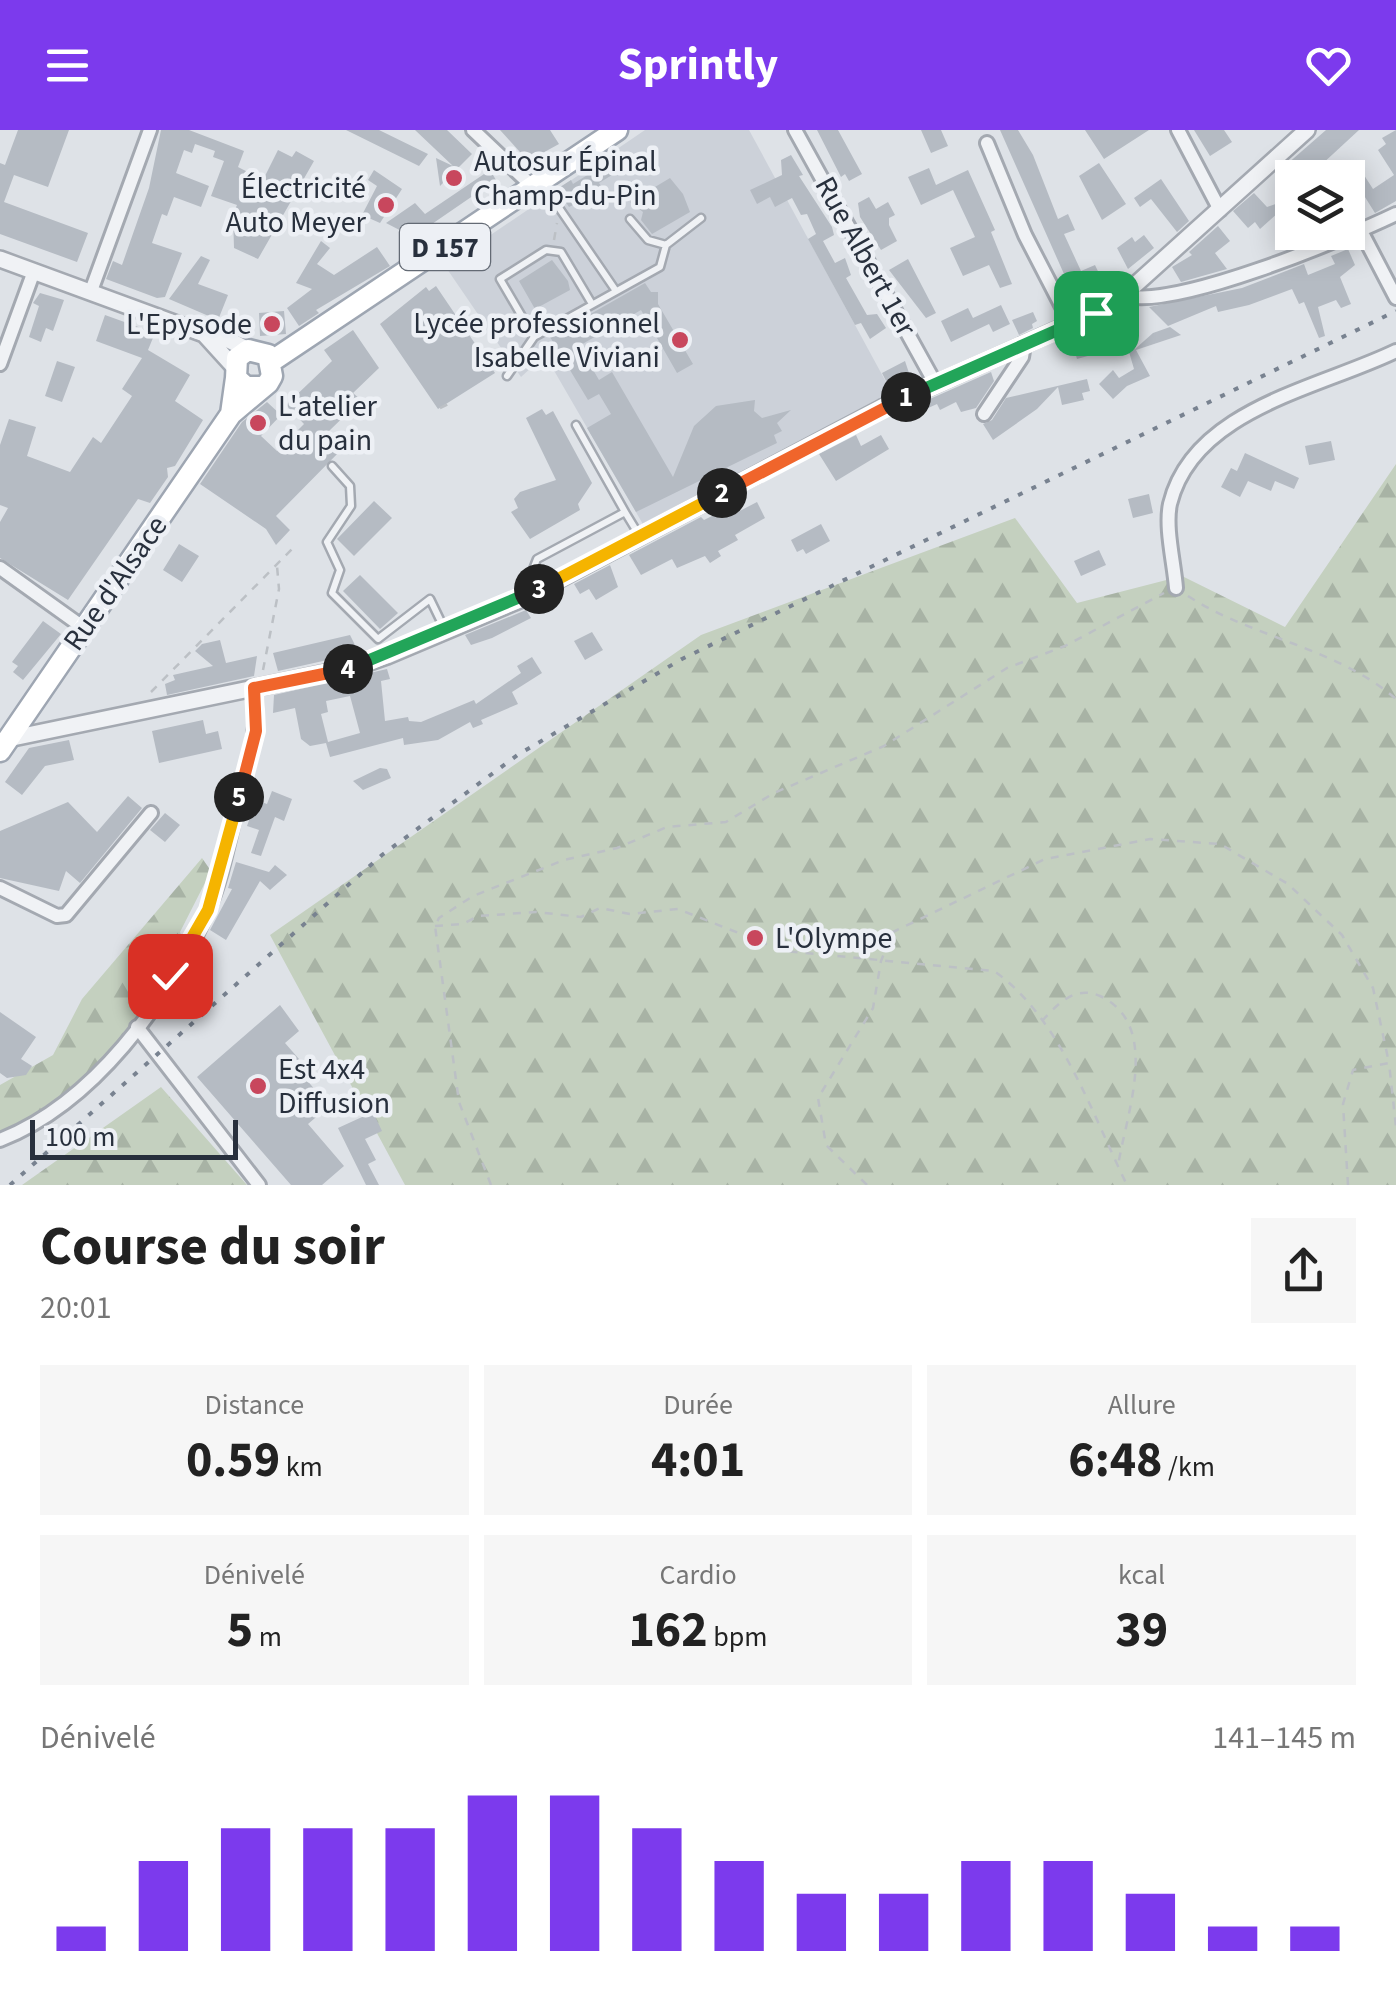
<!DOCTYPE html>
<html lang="fr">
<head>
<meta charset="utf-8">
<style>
  body { margin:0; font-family:"Source Sans 3",sans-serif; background:#f6f6f6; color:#222; height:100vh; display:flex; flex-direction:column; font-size:38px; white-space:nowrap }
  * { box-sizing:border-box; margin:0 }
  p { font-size:32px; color:#767676 }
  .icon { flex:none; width:55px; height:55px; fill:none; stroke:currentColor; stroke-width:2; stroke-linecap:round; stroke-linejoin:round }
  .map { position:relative; height:1055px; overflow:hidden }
  .side { display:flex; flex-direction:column; background:#fff; flex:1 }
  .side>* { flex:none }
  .fabs { position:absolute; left:1275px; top:30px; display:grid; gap:20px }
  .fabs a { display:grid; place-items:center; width:90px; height:90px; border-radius:0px; background:#fff; box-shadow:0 5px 25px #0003; font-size:50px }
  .scale { position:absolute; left:30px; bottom:25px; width:208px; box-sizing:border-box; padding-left:10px; border:5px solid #28303d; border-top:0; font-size:28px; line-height:35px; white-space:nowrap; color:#28303d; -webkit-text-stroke:8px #edf0f5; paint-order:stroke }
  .pin { position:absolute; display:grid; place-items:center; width:85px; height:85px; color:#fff; margin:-42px; border-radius:20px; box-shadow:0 5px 15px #0006 }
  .km { position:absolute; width:50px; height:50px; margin:-25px; border-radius:50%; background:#222; color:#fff; font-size:28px; line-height:50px; text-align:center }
  .round { display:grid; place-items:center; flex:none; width:105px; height:105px; border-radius:0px; background:#f6f6f6 }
  .headline { display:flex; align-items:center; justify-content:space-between; height:170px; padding:0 40px }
  h1 { font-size:55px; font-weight:700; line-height:75px }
  .stats { display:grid; grid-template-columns:repeat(3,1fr); gap:15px; height:170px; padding:10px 40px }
  .stats div { display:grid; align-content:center; border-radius:0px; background:#f6f6f6; text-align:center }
  .stats b { font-size:50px; font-weight:700 }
  .stats small { font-size:28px; font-weight:400 }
  .stats p { font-size:28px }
  .chart { height:280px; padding:20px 40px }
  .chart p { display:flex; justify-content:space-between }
  .chart svg { width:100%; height:180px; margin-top:10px; stroke:#7c3aed; stroke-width:6 }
  header { display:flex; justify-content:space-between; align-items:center; height:130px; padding:0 40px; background:#7c3aed; color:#fff; font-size:45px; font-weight:700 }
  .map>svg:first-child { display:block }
</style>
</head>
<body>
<header><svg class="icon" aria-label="menu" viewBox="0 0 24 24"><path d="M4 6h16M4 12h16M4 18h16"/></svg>Sprintly<svg class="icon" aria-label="heart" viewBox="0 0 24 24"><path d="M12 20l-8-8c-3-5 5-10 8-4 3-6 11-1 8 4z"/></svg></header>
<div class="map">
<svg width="1396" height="1055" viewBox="0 0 1396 1055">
  <defs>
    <pattern id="forest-firs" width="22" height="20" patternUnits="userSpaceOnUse" patternTransform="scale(2.5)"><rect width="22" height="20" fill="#c4d0bf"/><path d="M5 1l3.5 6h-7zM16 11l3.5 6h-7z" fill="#a8b3a5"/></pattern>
  </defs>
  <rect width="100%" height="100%" fill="#dee2e7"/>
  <!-- built -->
  <path fill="#ccd1d9" d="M 645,0 L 749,0 L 892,263 L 644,396 L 545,225 L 521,247 L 445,136 Z"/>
  <!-- forest -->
  <path fill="url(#forest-firs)" d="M 1396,334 L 1396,1055 L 405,1055 L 270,805 L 701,505 L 1015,388 L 1077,473 L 1182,446 L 1285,497 Z
    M 202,728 L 211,741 L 180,802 L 185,815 L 138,888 L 44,995 L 27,1004 L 0,1004 L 0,955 L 53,925 L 82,869 Z
    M 161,957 L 247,1055 L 22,1055 Z"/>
  <!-- building -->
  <path fill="#b5bbc3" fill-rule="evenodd" d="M 18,0 L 69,0 L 48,57 L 14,45 L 4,72 L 88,103 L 77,132 L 0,104 L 0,33 L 5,35 Z
    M 161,0 L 189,0 L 244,21 L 238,37 L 263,50 L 278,20 L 292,27 L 296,21 L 314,31 L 258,129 L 234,118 L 233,84 L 237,75 L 211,66 L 224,31 L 213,27 L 215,21 L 195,14 L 192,23 L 184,20 L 176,43 L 209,56 L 201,77 L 174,67 L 167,86 L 162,84 L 152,113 L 182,123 L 165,167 L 157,168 L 106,149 L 113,131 L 122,135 L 149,58 Z
    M 346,0 L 379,0 L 428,24 L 419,36 Z
    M 415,0 L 447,0 L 472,24 L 440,56 L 436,28 L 453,36 Z
    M 500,0 L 550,0 L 559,14 L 528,31 Z
    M 817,0 L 838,0 L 862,44 L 849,51 L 845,44 L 841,47 Z
    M 921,0 L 941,0 L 948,16 L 931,23 Z
    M 1000,0 L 1018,0 L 1033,25 L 1058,89 L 1068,84 L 1075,100 L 1064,104 L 1081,141 L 1095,135 L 1106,158 L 1076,171 Z
    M 1085,0 L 1149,0 L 1104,29 Z
    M 1194,0 L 1224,0 L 1232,12 L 1210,26 Z
    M 1326,0 L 1359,0 L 1307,48 L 1298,48 L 1286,35 Z
    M 1396,0 L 1396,71 L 1375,83 L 1353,48 L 1362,42 L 1373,59 L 1394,45 L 1378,20 L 1386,14 L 1382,8 Z
    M 791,25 L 803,45 L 799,46 L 832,97 L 834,105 L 823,111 L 835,133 L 845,128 L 851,145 L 846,148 L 867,185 L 877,184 L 886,198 L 870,209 L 861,193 L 855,195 L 808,109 L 816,104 L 807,84 L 801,85 L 792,68 L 775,77 L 770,67 L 757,74 L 750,60 L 782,45 L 781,30 Z
    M 1099,33 L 1126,74 L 1102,90 L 1079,46 Z
    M 605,34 L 612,45 L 599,53 L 604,60 L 569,77 L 557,59 L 571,50 L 573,54 Z
    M 929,38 L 936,55 L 968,40 L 995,100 L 991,102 L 1012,154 L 1000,158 L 989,135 L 963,146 L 950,118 L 975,107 L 953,60 L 921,75 L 908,47 Z
    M 374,40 L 402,59 L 380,93 L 362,85 L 377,56 L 368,50 Z
    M 490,40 L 496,50 L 413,107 L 386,93 L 415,73 L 425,84 Z
    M 670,48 L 683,64 L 690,82 L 652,104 L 641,90 L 643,82 L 630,72 Z
    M 1161,49 L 1189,91 L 1177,102 L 1151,69 L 1140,77 L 1134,68 Z
    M 1254,63 L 1267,77 L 1292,68 L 1280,81 L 1292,76 L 1292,109 L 1297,115 L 1284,120 L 1282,113 L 1289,110 L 1278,83 L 1260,99 L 1255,92 L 1248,98 L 1233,81 Z
    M 869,67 L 876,79 L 888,72 L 895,85 L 889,88 L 889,95 L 897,111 L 881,120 L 860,87 L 858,73 Z
    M 1218,96 L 1230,111 L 1215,123 L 1227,139 L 1181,152 L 1172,137 L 1192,125 L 1189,122 Z
    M 1144,105 L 1154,118 L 1128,139 L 1117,118 L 1132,107 L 1135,112 Z
    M 321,111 L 330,118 L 317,134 L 334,145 L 377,117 L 390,136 L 316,180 L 319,183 L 299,196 L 287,178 L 312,159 L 296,153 Z
    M 1348,119 L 1355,135 L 1340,147 L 1351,174 L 1341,178 L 1336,170 L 1318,177 L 1325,206 L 1319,208 L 1304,172 L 1299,174 L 1292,159 L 1249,175 L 1218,182 L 1216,176 L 1168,196 L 1149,177 L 1242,158 L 1304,134 L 1308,145 L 1335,134 L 1331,126 Z
    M 201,126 L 210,130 L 198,154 L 228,165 L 218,190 L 169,169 Z
    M 908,129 L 936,183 L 926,188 L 889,140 Z
    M 552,130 L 568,151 L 570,160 L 535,179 L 519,151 Z
    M 645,153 L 651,162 L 658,162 L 658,174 L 693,234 L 677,243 L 641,180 L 579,216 L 599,250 L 612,242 L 673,347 L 694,296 L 716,276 L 755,270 L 754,281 L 762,288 L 791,280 L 777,293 L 782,301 L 774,305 L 777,313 L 636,382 L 587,298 L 611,284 L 599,264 L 588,270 L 550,207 Z
    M 436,156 L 495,243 L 438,279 L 380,194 L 426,157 L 429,161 Z
    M 40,163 L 64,170 L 53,201 L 46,198 L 41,212 L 29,207 L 39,176 L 33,173 Z
    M 1001,175 L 1010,194 L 993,202 L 989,194 L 951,212 L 941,191 L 968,178 L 973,188 Z
    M 284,181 L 286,204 L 260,206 L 259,183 Z
    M 1033,182 L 1037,191 L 1032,194 L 1033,198 L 1019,205 L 1012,190 Z
    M 105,185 L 155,203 L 148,220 L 190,245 L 175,271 L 203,290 L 175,336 L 167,338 L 168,347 L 150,373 L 138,369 L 68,470 L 0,428 L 0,392 L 8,378 L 0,375 L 0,315 L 9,289 L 36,297 L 27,326 L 70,342 L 93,307 L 101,313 L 132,266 L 122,259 L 142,228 L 96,211 Z
    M 1170,197 L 1181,205 L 1136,220 L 1150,246 L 1127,256 L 1113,269 L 1099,254 L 1113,240 L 1119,248 L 1134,239 L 1127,215 L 1077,229 L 1073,215 L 1122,199 L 1126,211 L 1130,210 L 1135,219 L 1153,203 Z
    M 353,200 L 379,238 L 353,263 L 361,270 L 329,301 L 344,317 L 276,386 L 290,400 L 276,415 L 266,399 L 200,354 L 242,292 L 267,272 L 281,285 L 261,306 L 277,321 L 304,294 L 286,275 L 332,231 L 324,220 Z
    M 57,231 L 75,237 L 62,272 L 45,266 Z
    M 905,231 L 910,246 L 890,259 L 882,243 Z
    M 991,242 L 994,251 L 976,278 L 961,282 L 956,272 L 940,280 L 937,274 L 926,279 L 923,272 Z
    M 1087,249 L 1090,261 L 1082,263 L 1084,270 L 1062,275 L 1058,257 L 1037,279 L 993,310 L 983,294 L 992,290 L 1006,268 Z
    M 542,279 L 546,285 L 553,281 L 592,353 L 578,374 L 580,380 L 530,409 L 511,382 L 518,378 L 514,369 L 520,362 L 556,350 L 526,288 Z
    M 856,305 L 861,316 L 881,305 L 889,319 L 836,351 L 819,324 Z
    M 1331,311 L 1335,330 L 1309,335 L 1305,316 Z
    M 1245,323 L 1299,348 L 1294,359 L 1275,351 L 1271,361 L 1248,351 L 1240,367 L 1221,357 L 1231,338 L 1237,341 Z
    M 1149,364 L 1153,383 L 1133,388 L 1128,369 Z
    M 374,371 L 392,388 L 354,426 L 337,409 Z
    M 757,372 L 765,388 L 735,405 L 738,410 L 718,421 L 721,426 L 710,433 L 705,426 L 677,438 L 672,429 L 641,445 L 629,425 L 701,387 L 704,390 L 730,377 L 734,384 Z
    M 821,394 L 830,411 L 806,424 L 803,419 L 797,422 L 791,410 Z
    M 179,414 L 199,426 L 182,452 L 163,440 Z
    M 1099,420 L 1106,435 L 1081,446 L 1074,431 Z
    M 610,435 L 618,457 L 596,470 L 589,459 L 580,464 L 574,454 Z
    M 360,445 L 398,483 L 380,499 L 343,461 Z
    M 526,480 L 531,488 L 492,508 L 471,515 L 465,505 Z
    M 43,491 L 61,504 L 23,550 L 13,542 L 18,536 L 12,532 Z
    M 592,502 L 603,520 L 585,530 L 574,511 Z
    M 350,505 L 359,523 L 278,541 L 273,523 Z
    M 220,510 L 226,533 L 257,526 L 254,546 L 167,565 L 165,554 L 175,550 L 173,545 L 213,536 L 195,521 L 202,514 Z
    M 532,527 L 542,543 L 512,562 L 518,574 L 481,590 L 483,594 L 473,598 L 470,592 L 438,610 L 404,615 L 403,608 L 330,627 L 326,613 L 310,616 L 301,609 L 295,578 L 273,583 L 274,565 L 387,539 L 390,549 L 381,551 L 385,591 L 408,587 L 409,591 L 421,592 L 474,570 L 476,574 L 521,543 L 517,536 ZM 350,566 L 360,603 L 328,612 L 321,584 L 328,582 L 326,571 Z
    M 203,590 L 206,604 L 218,601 L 222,619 L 159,633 L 152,601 Z
    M 69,610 L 74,630 L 45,636 L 22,665 L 5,652 L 29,618 Z
    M 380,638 L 387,639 L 391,648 L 363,660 L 353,651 Z
    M 272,661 L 292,669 L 284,691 L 275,687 L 261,726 L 251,723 L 259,700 L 247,696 L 256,670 L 267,674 Z
    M 128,666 L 142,678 L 80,753 L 66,741 L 59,761 L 0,748 L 0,701 L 68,672 L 97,702 Z
    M 165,683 L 180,695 L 165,712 L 150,700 Z
    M 236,732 L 269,742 L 275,735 L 287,745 L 270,760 L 260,751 L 226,810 L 210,800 L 232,759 L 228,758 Z
    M 280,875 L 299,901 L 285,913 L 299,929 L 293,934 L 329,976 L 308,994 L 344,1036 L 322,1055 L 291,1055 L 197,947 Z
    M 0,882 L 36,907 L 21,929 L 32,936 L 26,945 L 7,948 L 0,943 Z
    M 373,982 L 382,1001 L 365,1009 L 376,1030 L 368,1034 L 379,1055 L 366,1055 L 338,998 Z"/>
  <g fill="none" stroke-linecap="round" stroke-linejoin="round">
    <defs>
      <path id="service" d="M 542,53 L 616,161
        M 630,89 L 648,110 L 666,115
        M 534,207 L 500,149 L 546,120 L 561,122 L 592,174
        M 507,246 L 534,207 L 660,137 L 666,115 L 701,88
        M 576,295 L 625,382
        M 332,336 L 350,356 L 351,376 L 327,412 L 340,440 L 332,463 L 378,509 L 430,469 L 445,500
        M 533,462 L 528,452 L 537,429 L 625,382 L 639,405"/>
      <path id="minor" d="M 473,0 L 533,57
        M 795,0 L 935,253
        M 1178,0 L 1220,80
        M 987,13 L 1025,105 L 1071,194
        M 1361,101 L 1396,168
        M 91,161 L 150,0
        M 1124,165 C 1172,181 1346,108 1396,84
        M 0,234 L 34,141
        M 984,284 L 1022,227 L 1024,215
        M 0,438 L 84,498
        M 1176,458 C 1174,432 1165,398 1170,374 C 1193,279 1320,258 1396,221
        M 0,758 L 57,786 L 66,785 L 151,683
        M 137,897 L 259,1055
        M 0,1010 C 94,973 167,872 207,782 C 222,748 229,707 238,671 C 248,633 261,597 254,558"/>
      <path id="tertiary" d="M 0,129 L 204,204 L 223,207 L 248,220
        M 204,204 L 234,237
        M 8,609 L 355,537 L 387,526 L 522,469 L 882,278 L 1095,183 L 1124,165 L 1307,0"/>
      <path id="primary" d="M 272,231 L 617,0
        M 236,248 L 231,284 L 268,253 L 272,246 L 268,225 L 248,220 L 237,228 L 236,248 L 246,257 L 261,257
        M 0,621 L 231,284"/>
    </defs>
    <!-- service casing -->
    <use href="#service" stroke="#a4a9b1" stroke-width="11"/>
    <!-- minor casing -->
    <use href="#minor" stroke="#a4a9b1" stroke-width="18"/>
    <!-- tertiary casing -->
    <use href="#tertiary" stroke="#a4a9b1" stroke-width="20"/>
    <!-- primary casing -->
    <use href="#primary" stroke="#9ea6b2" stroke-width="25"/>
    <!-- path -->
    <path stroke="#bcc0c5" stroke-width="2.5" stroke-dasharray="8 8" stroke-linecap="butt" d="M 554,110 L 557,93
      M 440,278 L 453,272
      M 1188,466 C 1252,508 1336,517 1396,569
      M 263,540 L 279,459 L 277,436
      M 151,562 L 293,418
      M 435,796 L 463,794 L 478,786 L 536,782 L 581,787 L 600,778 L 630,784 L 678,779 L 784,821 L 994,841 C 1060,887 1092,984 1127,1055
      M 1042,891 C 1058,874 1074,855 1100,866 C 1162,895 1126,984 1118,1036
      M 491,1055 L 459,972 L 435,796 L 439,788 L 473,766 L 564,730 L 617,718 L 667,697 L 726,692 L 774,663 L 884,616 L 1007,538 L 1065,516 L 1164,463
      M 867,1055 L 826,1015 L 818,968 L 873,878 L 881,831 L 893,802 L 1045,729 L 1150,709 L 1220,714 L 1288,754 L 1342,805 L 1373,858 L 1389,933
      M 1348,1055 L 1343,974 L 1353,940 L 1389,933 L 1396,997"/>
    <!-- service -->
    <use href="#service" stroke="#f0f2f5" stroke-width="6"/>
    <!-- minor -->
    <use href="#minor" stroke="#f0f2f5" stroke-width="12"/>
    <!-- tertiary -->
    <use href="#tertiary" stroke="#f0f2f5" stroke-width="15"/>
    <!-- primary -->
    <use href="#primary" stroke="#fff" stroke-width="20"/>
    <!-- rail -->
    <path stroke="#788290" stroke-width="4" stroke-dasharray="5 10" stroke-linecap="butt" d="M 10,1055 L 382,725 L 519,624 L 682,529 L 1396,181"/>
  </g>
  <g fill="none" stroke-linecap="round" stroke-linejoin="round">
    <defs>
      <path id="split-1" d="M 906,267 L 1096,183"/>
      <path id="split-2" d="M 722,363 L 906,267"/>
      <path id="split-3" d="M 539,459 L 722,363"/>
      <path id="split-4" d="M 348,539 L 539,459"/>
      <path id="split-5" d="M 239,667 L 256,601 L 254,558 L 348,539"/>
      <path id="split-6" d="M 170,846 L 208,780 L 239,667"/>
    </defs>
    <!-- split-1 casing -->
    <use href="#split-1" stroke="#fff" stroke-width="20"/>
    <!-- split-2 casing -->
    <use href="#split-2" stroke="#fff" stroke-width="20"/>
    <!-- split-3 casing -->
    <use href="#split-3" stroke="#fff" stroke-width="20"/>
    <!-- split-4 casing -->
    <use href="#split-4" stroke="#fff" stroke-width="20"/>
    <!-- split-5 casing -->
    <use href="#split-5" stroke="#fff" stroke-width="20"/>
    <!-- split-6 casing -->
    <use href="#split-6" stroke="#fff" stroke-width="20"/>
    <!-- split-1 -->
    <use href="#split-1" stroke="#22a559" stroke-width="12"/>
    <!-- split-2 -->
    <use href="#split-2" stroke="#f0652b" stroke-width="12"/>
    <!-- split-3 -->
    <use href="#split-3" stroke="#f5b400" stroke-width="12"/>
    <!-- split-4 -->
    <use href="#split-4" stroke="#22a559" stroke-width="12"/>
    <!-- split-5 -->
    <use href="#split-5" stroke="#f0652b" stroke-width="12"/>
    <!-- split-6 -->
    <use href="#split-6" stroke="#f5b400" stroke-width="12"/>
  </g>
  <!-- markers -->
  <g fill="#c8475d" stroke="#edf0f5" stroke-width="4">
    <circle cx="454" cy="48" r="10"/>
    <circle cx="386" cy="75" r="10"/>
    <circle cx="272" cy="194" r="10"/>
    <circle cx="680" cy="210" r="10"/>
    <circle cx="258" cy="293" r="10"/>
    <circle cx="755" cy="808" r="10"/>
    <circle cx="258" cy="956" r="10"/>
  </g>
  <g text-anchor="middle" stroke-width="9" stroke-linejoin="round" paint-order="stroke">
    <!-- shield labels -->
    <rect fill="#edf0f5" stroke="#636a74" stroke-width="2.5" x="400" y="94" width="90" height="46" rx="8"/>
    <g font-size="28" font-weight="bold" fill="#28303d">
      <text x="445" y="127">D 157</text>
    </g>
    <!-- poi labels -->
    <g font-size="30" fill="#28303d" stroke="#edf0f5" text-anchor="start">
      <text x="474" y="41">Autosur Épinal<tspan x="474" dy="34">Champ-du-Pin</tspan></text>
      <text x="366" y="68" text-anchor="end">Électricité<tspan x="366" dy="34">Auto Meyer</tspan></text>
      <text x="660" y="203" text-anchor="end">Lycée professionnel<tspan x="660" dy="34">Isabelle Viviani</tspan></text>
      <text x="252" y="204" text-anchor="end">L'Epysode</text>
      <text x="278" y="286">L'atelier<tspan x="278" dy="34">du pain</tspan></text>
      <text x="775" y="818">L'Olympe</text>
      <text x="278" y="949">Est 4x4<tspan x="278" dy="34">Diffusion</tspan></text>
    </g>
    <!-- street labels -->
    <g font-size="30" fill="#28303d" stroke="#edf0f5">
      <text transform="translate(866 126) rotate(61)" y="10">Rue Albert 1er</text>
      <text transform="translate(115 453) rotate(-55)" y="10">Rue d'Alsace</text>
    </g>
  </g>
</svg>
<div class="fabs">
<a><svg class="icon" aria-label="layers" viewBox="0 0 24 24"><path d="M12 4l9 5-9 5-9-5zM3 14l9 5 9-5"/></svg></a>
</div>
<div class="scale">100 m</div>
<div class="pin" style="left:1096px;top:183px;background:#1e9e55"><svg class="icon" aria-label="arrive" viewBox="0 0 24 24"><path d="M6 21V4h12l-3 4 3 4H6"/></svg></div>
<div class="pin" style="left:170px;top:846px;background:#d93025"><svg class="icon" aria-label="check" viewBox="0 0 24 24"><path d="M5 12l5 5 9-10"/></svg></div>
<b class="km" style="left:906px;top:267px">1</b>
<b class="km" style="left:722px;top:363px">2</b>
<b class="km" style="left:539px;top:459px">3</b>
<b class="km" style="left:348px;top:539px">4</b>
<b class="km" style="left:239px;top:667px">5</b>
</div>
<section class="side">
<div class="headline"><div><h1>Course du soir</h1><p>20:01</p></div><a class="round"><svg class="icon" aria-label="share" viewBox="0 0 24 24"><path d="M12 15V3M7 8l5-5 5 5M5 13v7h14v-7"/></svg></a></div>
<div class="stats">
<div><p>Distance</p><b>0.59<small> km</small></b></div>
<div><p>Durée</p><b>4:01</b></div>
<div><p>Allure</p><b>6:48<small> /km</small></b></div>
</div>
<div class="stats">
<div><p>Dénivelé</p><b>5<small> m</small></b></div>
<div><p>Cardio</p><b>162<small> bpm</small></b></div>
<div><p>kcal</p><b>39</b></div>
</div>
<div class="chart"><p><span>Dénivelé</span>141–145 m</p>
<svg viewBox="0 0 160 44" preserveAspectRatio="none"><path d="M5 44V38M15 44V22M25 44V14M35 44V14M45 44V14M55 44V6M65 44V6M75 44V14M85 44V22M95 44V30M105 44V30M115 44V22M125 44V22M135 44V30M145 44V38M155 44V38"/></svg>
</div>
</section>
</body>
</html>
